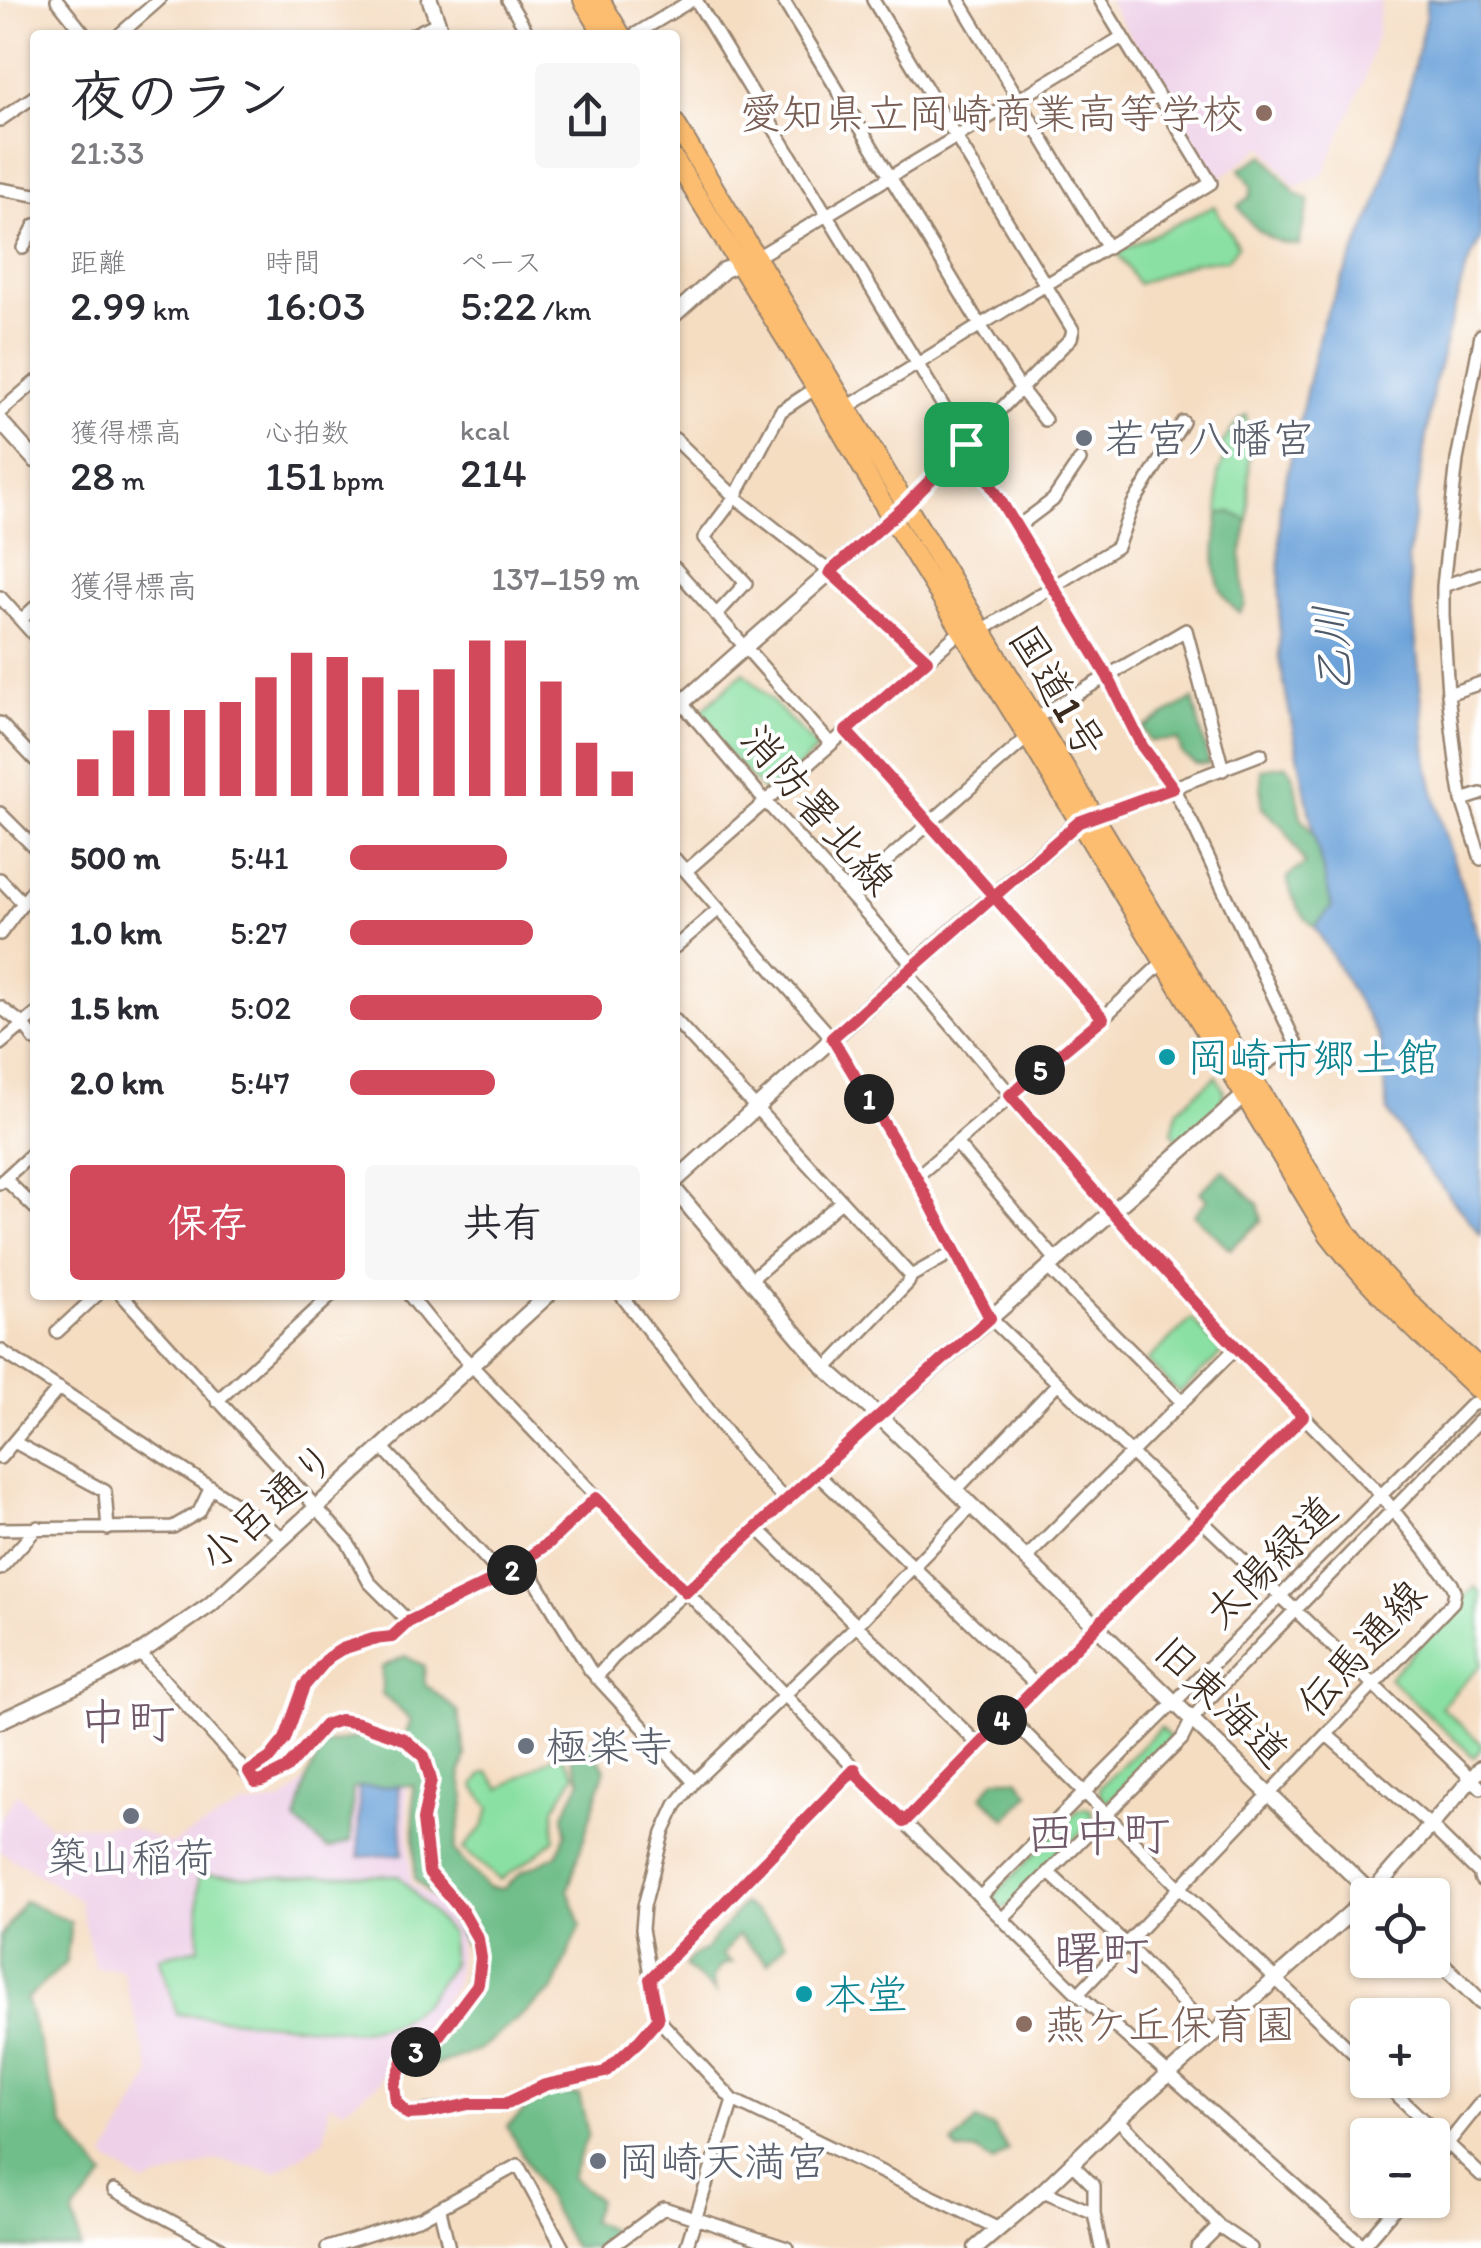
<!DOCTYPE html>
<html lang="ja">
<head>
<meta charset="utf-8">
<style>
  body { margin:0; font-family:Itim,"Klee One",sans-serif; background:#f7f7f7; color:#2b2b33; height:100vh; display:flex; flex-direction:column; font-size:38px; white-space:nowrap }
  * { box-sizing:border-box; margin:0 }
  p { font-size:32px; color:#7c7c81 }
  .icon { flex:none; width:55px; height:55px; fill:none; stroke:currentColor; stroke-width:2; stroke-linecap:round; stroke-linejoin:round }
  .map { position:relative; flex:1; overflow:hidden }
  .sheet { position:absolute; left:30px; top:30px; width:650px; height:1270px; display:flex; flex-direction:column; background:#fff; border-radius:10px; box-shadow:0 2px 8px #0004 }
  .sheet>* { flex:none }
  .tools { position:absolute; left:1350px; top:1878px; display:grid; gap:20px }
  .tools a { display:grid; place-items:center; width:100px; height:100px; border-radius:10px; background:#fff; box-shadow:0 2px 8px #0004; font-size:50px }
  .pin { position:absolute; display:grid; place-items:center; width:85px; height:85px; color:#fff; margin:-42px; border-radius:20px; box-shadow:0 5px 15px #0006 }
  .km { position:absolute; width:50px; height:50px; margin:-25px; border-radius:50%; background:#222; color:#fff; font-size:28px; line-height:50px; text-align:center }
  .round { display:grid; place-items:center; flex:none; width:105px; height:105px; border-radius:10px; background:#f7f7f7 }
  .head { display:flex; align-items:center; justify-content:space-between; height:170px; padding:0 40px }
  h1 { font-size:55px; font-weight:600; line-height:75px }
  .figures { display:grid; grid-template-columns:repeat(3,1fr); gap:15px; height:170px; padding:10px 40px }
  .figures div { display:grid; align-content:center }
  .figures b { font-size:42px; font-weight:600 }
  .figures small { font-size:28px; font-weight:400 }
  .figures p { font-size:28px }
  .chart { height:280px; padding:20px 40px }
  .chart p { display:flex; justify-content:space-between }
  .chart svg { width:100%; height:180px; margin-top:10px; stroke:#d1495b; stroke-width:6 }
  .button { display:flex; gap:20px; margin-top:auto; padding:20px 40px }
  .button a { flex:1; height:115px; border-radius:10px; background:#d1495b; color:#fff; font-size:40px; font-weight:600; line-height:115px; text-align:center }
  .button a+a { background:#f7f7f7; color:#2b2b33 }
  ul { padding:0 40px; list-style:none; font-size:32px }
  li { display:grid; grid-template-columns:160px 120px 1fr; align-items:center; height:75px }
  li i { height:25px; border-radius:12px; background:#d1495b }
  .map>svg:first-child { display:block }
</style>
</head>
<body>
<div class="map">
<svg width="1481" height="2248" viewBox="0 0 1481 2248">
  <rect width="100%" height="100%" fill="#fff"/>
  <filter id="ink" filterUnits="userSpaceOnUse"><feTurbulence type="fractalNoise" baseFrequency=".01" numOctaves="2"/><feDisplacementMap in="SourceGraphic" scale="20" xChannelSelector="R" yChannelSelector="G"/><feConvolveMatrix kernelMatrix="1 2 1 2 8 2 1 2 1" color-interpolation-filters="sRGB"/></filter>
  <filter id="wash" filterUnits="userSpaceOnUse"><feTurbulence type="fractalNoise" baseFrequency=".0048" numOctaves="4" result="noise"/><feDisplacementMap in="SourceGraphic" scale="40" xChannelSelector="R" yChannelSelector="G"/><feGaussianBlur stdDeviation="2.25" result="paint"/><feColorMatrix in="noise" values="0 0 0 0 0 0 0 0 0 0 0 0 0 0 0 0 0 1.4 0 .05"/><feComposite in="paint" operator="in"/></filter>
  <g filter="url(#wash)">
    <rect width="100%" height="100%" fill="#f5ddc2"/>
    <!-- built -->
    <path fill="#eed0e8" d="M 1108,0 L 1381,0 L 1377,35 L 1364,81 L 1323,174 L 1295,187 L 1264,146 L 1218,179 Z
      M 331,1747 L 406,1777 L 411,1883 L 446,1909 L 460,1939 L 456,1982 L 428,2026 L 389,2060 L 380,2082 L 344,2109 L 329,2103 L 325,2139 L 277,2172 L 218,2160 L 144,2184 L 105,2158 L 151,2075 L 122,1969 L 95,1968 L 79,1900 L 0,1851 L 0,1820 L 17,1793 L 49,1825 L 125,1826 L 171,1844 L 239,1807 L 281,1802 L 298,1789 Z"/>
    <!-- green -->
    <path fill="#8ae0a3" stroke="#628560" stroke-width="2.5" d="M 1214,206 L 1238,246 L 1227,260 L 1194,262 L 1138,284 L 1117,252 Z
      M 1246,415 L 1249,447 L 1248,521 L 1231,512 L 1219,514 L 1218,474 L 1227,453 L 1221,445 L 1238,421 Z
      M 744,672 L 818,749 L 767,795 L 694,717 Z
      M 1216,1076 L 1224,1091 L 1221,1106 L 1180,1142 L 1172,1132 L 1178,1109 Z
      M 1192,1319 L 1222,1353 L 1179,1393 L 1147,1361 Z
      M 1475,1587 L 1481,1592 L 1481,1665 L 1441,1707 L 1481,1743 L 1481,1749 L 1474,1757 L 1389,1678 Z
      M 1160,1728 L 1171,1738 L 1114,1797 L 1107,1801 L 1100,1798 L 1100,1787 Z
      M 560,1753 L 575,1774 L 554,1808 L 555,1839 L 535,1856 L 500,1880 L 463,1849 L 483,1827 L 490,1808 L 474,1786 L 482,1774 L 488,1772 L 500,1789 Z
      M 1085,1808 L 1091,1810 L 1093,1816 L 1091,1822 L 1010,1906 L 1003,1908 C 996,1904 994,1901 996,1893 L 1078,1810 Z
      M 198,1874 L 252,1877 L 398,1875 L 451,1934 L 451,1966 L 423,2004 L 394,2023 L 357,2031 L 177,2014 L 159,1957 L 199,1948 Z"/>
    <!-- forest -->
    <path fill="#6fbe89" stroke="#557454" stroke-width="2.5" d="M 1264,155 L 1296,194 L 1309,200 L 1299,245 C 1273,245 1250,228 1238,206 L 1250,197 L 1252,186 L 1240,169 Z
      M 1231,512 L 1248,521 L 1241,556 L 1245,605 L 1240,613 C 1207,590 1215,549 1219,514 Z
      M 1193,699 L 1209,764 L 1196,764 L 1182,754 L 1178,740 L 1150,741 L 1143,728 Z
      M 1287,765 L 1294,779 L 1301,817 L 1314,835 L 1332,907 L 1315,927 C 1299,915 1291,896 1287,877 L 1305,864 L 1284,828 L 1262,808 L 1261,769 Z
      M 1223,1170 L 1258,1204 L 1262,1220 L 1230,1249 L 1194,1215 L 1207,1200 L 1200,1192 Z
      M 405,1656 L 424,1666 L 425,1684 L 458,1711 L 466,1756 L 460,1775 L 465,1798 L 454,1851 L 487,1887 L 503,1889 L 522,1872 L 557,1855 L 566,1833 L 564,1814 L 581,1780 L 569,1753 L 591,1746 L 605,1769 L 568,1890 L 581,1925 L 553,1990 L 479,2050 L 421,2070 L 387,2074 L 408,2048 L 438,2028 L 462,1991 L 470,1954 L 446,1909 L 415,1879 L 413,1785 L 353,1788 L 351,1841 L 328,1849 L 296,1822 L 307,1778 L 324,1745 L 367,1735 L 401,1747 L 411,1720 L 382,1694 L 382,1667 Z
      M 995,1779 L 1018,1779 L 1030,1794 L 1006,1819 L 982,1796 Z
      M 24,1901 L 71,1922 L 66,1963 L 26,1999 L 63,2125 L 105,2177 L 73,2214 L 81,2248 L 0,2248 L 0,1937 Z
      M 743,1904 C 761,1914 774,1926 786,1943 L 768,1963 L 738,1935 L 722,1955 L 732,1963 L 722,1965 L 712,1979 L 716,1993 L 685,1966 L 691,1958 L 705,1950 Z
      M 549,2095 L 579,2095 L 588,2134 L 571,2177 L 598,2200 L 591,2221 L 620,2234 L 596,2248 L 574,2248 L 507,2127 L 527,2108 Z
      M 976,2121 L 993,2127 L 1008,2150 L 993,2163 L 977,2151 L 959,2152 L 952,2145 Z"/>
    <!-- water -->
    <path fill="#6ca2d9" stroke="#54667c" stroke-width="2.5" d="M 1426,0 L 1481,0 L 1481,237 L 1465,271 L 1434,384 L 1408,559 L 1428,765 L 1442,826 L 1481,944 L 1481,1235 L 1417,1156 L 1388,1112 L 1379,1038 L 1315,927 L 1332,907 L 1314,835 L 1279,659 L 1280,505 L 1322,323 L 1375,208 L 1407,97 L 1426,15 Z
      M 399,1786 L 403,1854 L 359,1857 L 359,1787 Z"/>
  </g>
  <g filter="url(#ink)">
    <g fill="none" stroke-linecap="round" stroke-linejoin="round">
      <defs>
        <path id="minor" d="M 57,0 L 85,35
          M 508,0 L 529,35
          M 696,0 L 1108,677 L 1142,746 L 1173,788 L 1192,823 L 1296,1044 L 1250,1075
          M 783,0 L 980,325 L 1020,388 L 1045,420
          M 873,0 L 1073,330 L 1071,338 L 905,506
          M 959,0 L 1108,248
          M 119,35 L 159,0
          M 412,35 L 437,23
          M 634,35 L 692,0
          M 0,120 L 35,96
          M 0,189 L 35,195
          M 23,248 L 35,225
          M 757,257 L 1122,37
          M 1481,335 L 1457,460 L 1443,586 L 1443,615 L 1448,694 L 1457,770 L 1462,800 L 1481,859
          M 846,408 L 1211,183 L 1100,0
          M 0,412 L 35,382
          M 675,439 L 735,497 L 829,571 L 927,660
          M 1017,527 L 1053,500 L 1080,460
          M 675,568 L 831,744
          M 1443,586 L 1481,573
          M 0,597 L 35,636
          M 716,615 L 746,583 L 704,538 L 735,497 L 781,411 L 816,388
          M 21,620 L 35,607
          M 981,631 L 1117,547 L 1133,504 L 1183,422
          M 1448,694 L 1481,683
          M 675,695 L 766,802 L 913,965
          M 1034,719 L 1186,630 L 1223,770
          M 0,723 L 35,760
          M 846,731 C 933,825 1017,923 1103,1018
          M 1462,800 L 1481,794
          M 0,813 L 35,848
          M 1094,818 L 1261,754
          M 675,859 L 832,1038 L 916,1177 L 990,1318 L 1481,1788
          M 686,871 L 962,630
          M 0,879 L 23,903
          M 849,894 L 1028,737
          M 0,934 L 35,887
          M 675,947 L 719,909
          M 906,972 L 1111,1212 L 1236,1348 L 1382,1496 L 1452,1584 L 1455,1591 L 1453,1602 L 1078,1994
          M 0,1007 L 24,1025 L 35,1040
          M 675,1020 L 911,1276
          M 0,1044 L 35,1015
          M 956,1143 L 1057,1261
          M 916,1177 L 1103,1018 L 1164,961
          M 5,1179 L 35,1208
          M 0,1183 L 35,1151
          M 1048,1268 L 1182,1402
          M 750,1280 L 842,1201
          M 122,1295 L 347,1541 L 369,1582 L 408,1621
          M 409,1295 L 434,1326 L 855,1769 L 858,1776 L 1078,1994 L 1366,2248
          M 621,1295 L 745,1457 L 786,1501
          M 57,1332 L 97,1295
          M 0,1350 L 242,1508 L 284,1538
          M 826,1369 L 908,1283 L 911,1276 L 955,1251
          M 217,1401 L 332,1295
          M 14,1442 L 105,1491 L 108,1529
          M 383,1448 L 502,1576
          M 0,1458 L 59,1388
          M 816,1473 L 1036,1685
          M 956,1490 L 1058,1383
          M 972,1506 L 857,1625 L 694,1782 L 676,1805 L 663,1833 L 644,1906 L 642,1929 L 658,2019 L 733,2100 L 997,2228
          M 757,1528 L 978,1744
          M 0,1529 L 173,1527 L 199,1512 L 211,1487
          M 1026,1558 L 1236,1348
          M 524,1562 L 590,1670 L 694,1782
          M 0,1569 L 38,1527
          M 140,1653 L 255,1782 L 276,1775 L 285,1769 L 325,1725 L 340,1721 L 357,1723 L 404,1739 L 424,1757 L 431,1780 L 423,1820 L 429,1872 L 462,1911 L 478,1939 L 481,1958 L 478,1984 L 439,2037 L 403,2061 L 394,2085 L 396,2102 L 408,2114 L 469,2104 L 505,2104 L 545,2085 L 605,2072 L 640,2040 L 658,2019
          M 596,1678 L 613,1658 L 879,1416
          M 1007,1715 L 1179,1887 L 1368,2067
          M 1327,1735 L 1431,1826 L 1479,1873 L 1481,1880
          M 249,1773 L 270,1758 L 285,1739 L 304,1686 L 329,1657 L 342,1649 L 373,1639 L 392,1637 L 408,1621 L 502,1576 L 550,1542 L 597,1498
          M 903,1822 L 1303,1416
          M 1048,1872 L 1127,1945 L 1214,2035
          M 980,1897 L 1471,1405 L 1481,1402
          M 1002,1919 L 1182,1739 L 1191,1721 L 1206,1702 L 1481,1419
          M 650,1979 L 855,1769
          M 1381,2080 L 1481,2175
          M 1118,2119 L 1219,2226 L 1251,2248
          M 1071,2163 L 1094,2186 L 1094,2213 L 1101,2248
          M 1432,2163 L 1481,2102
          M 114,2190 L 221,2248
          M 1043,2191 L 1094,2213
          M 440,2210 L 449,2248
          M 327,2248 L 421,2218 L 518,2165 L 563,2248
          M 610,2248 L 664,2208 L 787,2248
          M 686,2248 L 733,2100
          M 1197,2248 L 1219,2226
          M 1361,2248 L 1402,2200"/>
        <path id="tertiary" d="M 430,0 L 442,35
          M 675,314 L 724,270 L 747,261
          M 0,421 L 35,460
          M 675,709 L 897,513
          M 675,1181 L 906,972 L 1079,822 L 1088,819
          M 675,1190 L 826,1369 L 879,1416 L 1373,1895
          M 879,1416 L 1245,1095
          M 0,1721 L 97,1676 L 140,1653 L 210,1605 L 548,1295
          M 1370,1895 L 1481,1768
          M 1432,1954 L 1481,2002
          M 976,2248 L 1043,2191 L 1118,2119 L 1368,1897"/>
        <path id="trunk" d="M 583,0 L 604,35
          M 600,0 L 621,35
          M 675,123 L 1342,1226 C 1382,1279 1431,1325 1481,1369
          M 675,160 L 816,388 L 891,517 L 1028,737 L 1329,1235 C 1374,1293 1428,1342 1481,1393"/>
      </defs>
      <!-- minor casing -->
      <use href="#minor" stroke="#988470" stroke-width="16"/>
      <!-- tertiary casing -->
      <use href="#tertiary" stroke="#988470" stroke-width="19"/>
      <!-- trunk casing -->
      <use href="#trunk" stroke="#988470" stroke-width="22"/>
      <!-- minor -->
      <use href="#minor" stroke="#fff" stroke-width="11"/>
      <!-- tertiary -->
      <use href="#tertiary" stroke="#fff" stroke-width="14"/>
      <!-- trunk -->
      <use href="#trunk" stroke="#fcbd6f" stroke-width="18"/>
    </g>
  </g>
  <g fill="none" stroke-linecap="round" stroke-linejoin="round" filter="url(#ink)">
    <defs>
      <path id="route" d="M 966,444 L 1108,677 L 1142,746 L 1173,788 L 1079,822 L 832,1038 L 916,1177 L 990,1318 L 879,1416 L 686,1592 L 596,1498 L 550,1542 L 502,1576 L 408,1622 L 392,1637 L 373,1639 L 342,1649 L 329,1657 L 304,1686 L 285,1739 L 270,1758 L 249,1772 L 255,1782 L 262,1781 L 286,1769 L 325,1725 L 340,1720 L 358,1723 L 404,1739 L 424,1756 L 431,1780 L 423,1820 L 429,1872 L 462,1911 L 478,1939 L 481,1958 L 478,1984 L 438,2037 L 403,2061 L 394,2085 L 396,2102 L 408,2114 L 427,2113 L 469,2104 L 505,2104 L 545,2085 L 605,2072 L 640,2040 L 658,2019 L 650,1979 L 855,1769 L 858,1776 L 904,1822 L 1303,1416 C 1201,1313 1105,1205 1010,1095 L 1103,1018 C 1016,923 933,825 846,731 L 927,660 L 830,572 L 905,506 L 966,444"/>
    </defs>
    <!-- route casing -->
    <use href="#route" stroke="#fff" stroke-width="20"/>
    <!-- route -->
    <use href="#route" stroke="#d1495b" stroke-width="12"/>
  </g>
  <!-- markers -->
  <g fill="#8d6e63" stroke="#fff" stroke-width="4">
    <circle cx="1264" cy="113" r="10"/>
    <circle cx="1024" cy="2024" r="10"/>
  </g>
  <g fill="#6b7280" stroke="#fff" stroke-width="4">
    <circle cx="1084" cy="438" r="10"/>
    <circle cx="526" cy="1746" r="10"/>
    <circle cx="131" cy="1816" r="10"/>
    <circle cx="598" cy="2161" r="10"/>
  </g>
  <g fill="#0f9aa8" stroke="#fff" stroke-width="4">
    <circle cx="1167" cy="1057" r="10"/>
    <circle cx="804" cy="1994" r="10"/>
  </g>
  <g text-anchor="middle" stroke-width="8" stroke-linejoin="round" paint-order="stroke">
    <!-- education labels -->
    <g font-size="42" fill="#785e54" stroke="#fff" text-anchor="end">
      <text x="1244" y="128">愛知県立岡崎商業高等学校</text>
      <text x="1044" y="2039" text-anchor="start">燕ケ丘保育園</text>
    </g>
    <!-- worship labels -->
    <g font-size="42" fill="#5b616d" stroke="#fff" text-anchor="start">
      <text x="1104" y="453">若宮八幡宮</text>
      <text x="546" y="1761">極楽寺</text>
      <text x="131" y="1872" text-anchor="middle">築山稲荷</text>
      <text x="618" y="2176">岡崎天満宮</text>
    </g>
    <!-- street labels -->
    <g font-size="42" fill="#3b2a1e" stroke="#fff">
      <text transform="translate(1058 691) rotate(59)" y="15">国道1号</text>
      <text transform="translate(818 809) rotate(49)" y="15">消防署北線</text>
      <text transform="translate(267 1506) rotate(-42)" y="15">小呂通り</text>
      <text transform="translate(1270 1561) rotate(-45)" y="15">太陽緑道</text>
      <text transform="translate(1361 1648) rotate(-48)" y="15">伝馬通線</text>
      <text transform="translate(1222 1701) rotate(44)" y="15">旧東海道</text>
    </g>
    <!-- culture labels -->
    <g font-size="42" fill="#0d838f" stroke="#fff" text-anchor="start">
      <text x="1187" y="1072">岡崎市郷土館</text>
      <text x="824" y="2009">本堂</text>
    </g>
    <!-- water labels -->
    <g font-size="45" font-style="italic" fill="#4f5a69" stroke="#fff">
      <text transform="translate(1332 649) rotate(-93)" y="16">乙川</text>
    </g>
    <!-- quarter labels -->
    <g font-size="48" fill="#6f5969" stroke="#fff">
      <text x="127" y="1738">中町</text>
      <text x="1098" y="1850">西中町</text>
      <text x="1101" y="1970">曙町</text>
    </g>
  </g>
</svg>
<div class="tools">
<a><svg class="icon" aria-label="locate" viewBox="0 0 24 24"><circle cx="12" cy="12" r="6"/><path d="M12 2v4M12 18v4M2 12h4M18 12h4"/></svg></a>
<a>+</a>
<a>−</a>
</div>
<div class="pin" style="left:966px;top:444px;background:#1e9e55"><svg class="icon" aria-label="arrive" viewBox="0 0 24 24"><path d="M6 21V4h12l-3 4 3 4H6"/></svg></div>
<b class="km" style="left:869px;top:1099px">1</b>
<b class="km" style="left:512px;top:1570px">2</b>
<b class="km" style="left:416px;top:2052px">3</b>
<b class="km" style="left:1002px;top:1720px">4</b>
<b class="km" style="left:1040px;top:1070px">5</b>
<section class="sheet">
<div class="head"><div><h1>夜のラン</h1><p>21:33</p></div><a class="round"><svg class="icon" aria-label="share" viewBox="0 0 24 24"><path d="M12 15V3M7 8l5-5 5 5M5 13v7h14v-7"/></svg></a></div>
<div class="figures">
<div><p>距離</p><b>2.99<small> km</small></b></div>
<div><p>時間</p><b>16:03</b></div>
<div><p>ペース</p><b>5:22<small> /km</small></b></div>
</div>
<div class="figures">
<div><p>獲得標高</p><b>28<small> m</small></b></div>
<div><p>心拍数</p><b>151<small> bpm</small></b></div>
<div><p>kcal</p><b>214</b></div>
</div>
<div class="chart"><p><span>獲得標高</span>137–159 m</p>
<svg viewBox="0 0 160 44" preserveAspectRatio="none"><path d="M5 44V35M15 44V28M25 44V23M35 44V23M45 44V21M55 44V15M65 44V9M75 44V10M85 44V15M95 44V18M105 44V13M115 44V6M125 44V6M135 44V16M145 44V31M155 44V38"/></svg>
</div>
<ul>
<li><b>500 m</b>5:41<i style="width:54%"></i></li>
<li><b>1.0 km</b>5:27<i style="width:63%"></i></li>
<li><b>1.5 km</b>5:02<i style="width:87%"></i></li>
<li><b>2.0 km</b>5:47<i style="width:50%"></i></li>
</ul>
<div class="button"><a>保存</a><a>共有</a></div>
</section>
</div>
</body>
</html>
